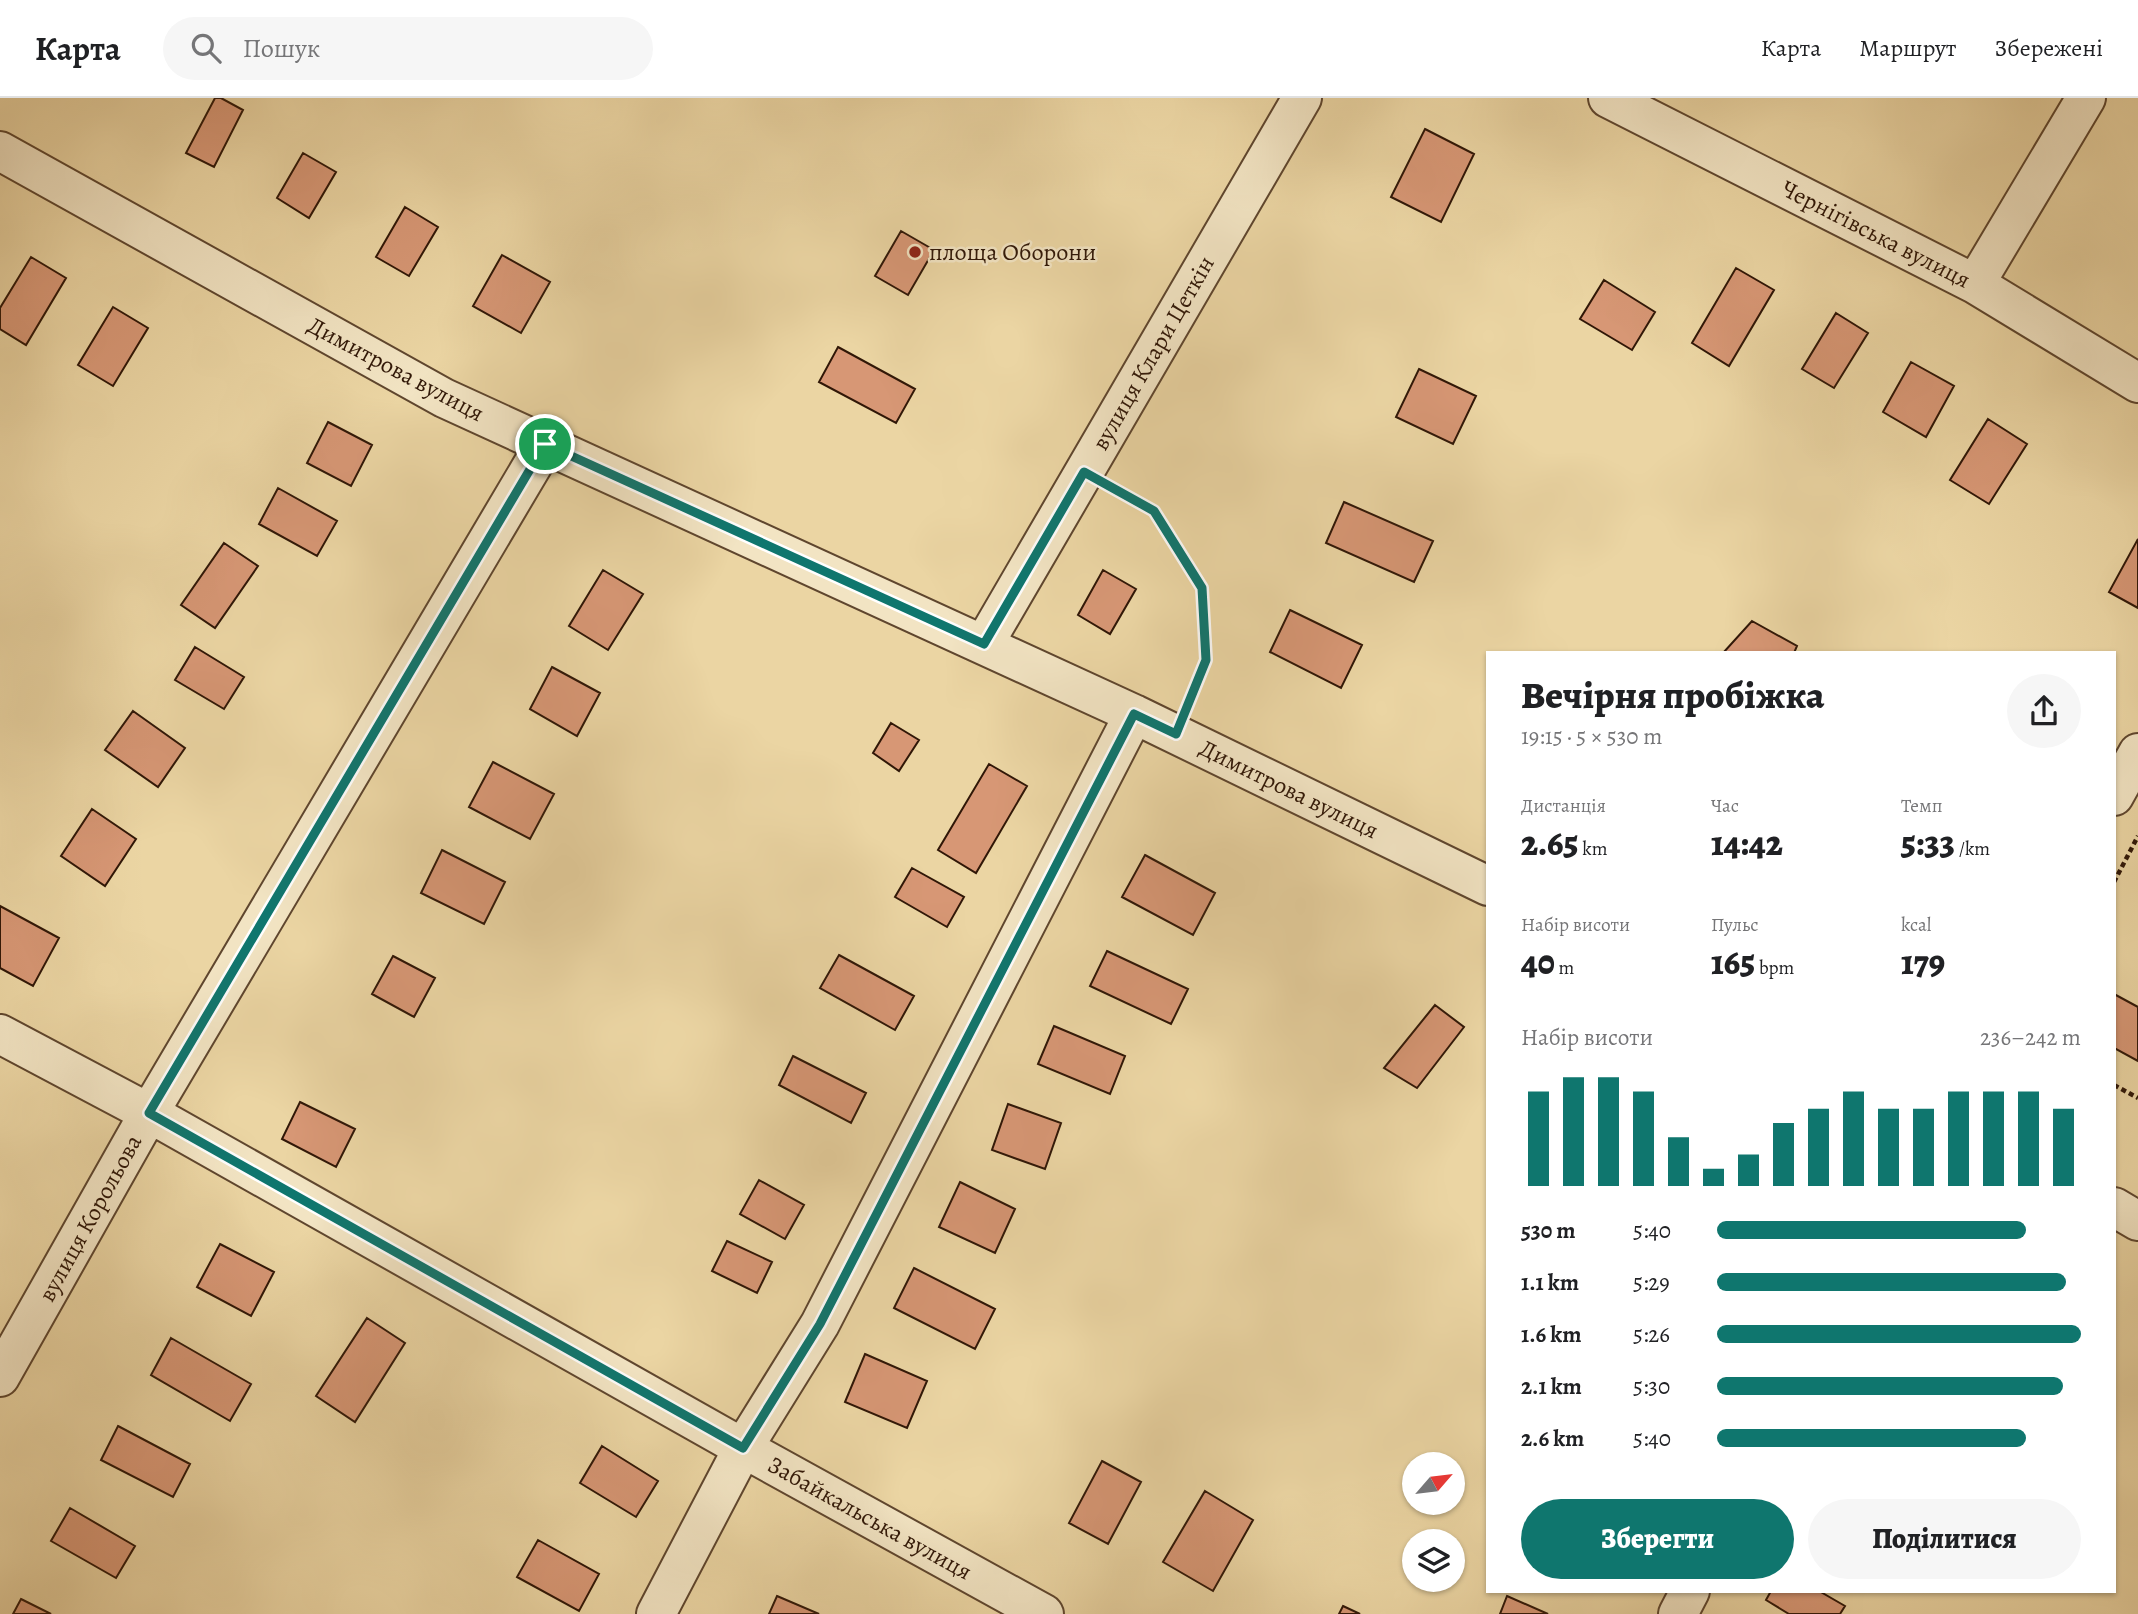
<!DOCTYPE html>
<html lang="uk">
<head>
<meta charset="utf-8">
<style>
  body { margin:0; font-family:Alegreya,serif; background:#f6f6f6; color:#202124; height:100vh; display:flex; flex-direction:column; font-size:26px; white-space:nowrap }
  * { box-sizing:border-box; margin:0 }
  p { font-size:23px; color:#757577 }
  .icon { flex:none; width:38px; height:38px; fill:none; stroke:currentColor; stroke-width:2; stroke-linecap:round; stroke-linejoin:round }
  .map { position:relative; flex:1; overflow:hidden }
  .drawer { position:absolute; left:1486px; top:553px; width:630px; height:942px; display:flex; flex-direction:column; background:#fff; border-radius:0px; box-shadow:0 2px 5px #0004 }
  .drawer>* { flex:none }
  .needle { width:46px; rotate:62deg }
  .controls { position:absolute; left:1402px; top:1354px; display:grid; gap:14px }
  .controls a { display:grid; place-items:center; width:63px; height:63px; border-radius:50%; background:#fff; box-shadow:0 2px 5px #0004; font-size:35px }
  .pin { position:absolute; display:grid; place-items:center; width:60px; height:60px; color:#fff; margin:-30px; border:4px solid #fff; border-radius:50%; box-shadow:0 2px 7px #0007 }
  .round { display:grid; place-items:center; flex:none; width:74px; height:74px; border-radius:37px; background:#f6f6f6 }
  .summary { display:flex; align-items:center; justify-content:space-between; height:119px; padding:0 35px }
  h1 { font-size:38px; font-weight:800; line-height:52px }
  .stats { display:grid; grid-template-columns:repeat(3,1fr); gap:10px; height:119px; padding:7px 35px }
  .stats div { display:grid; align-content:center }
  .stats b { font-size:35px; font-weight:800 }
  .stats small { font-size:19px; font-weight:400 }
  .stats p { font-size:19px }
  .chart { height:196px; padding:14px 35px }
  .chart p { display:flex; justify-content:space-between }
  .chart svg { width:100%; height:126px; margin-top:7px; stroke:#0f766e; stroke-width:6 }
  .primary-button { display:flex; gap:14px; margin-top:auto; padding:14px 35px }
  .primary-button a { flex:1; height:80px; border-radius:42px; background:#0f766e; color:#fff; font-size:28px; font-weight:800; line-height:80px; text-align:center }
  .primary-button a+a { background:#f6f6f6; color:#202124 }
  ul { padding:0 35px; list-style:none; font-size:23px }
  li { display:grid; grid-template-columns:112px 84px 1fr; align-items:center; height:52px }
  li i { height:18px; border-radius:9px; background:#0f766e }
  header { display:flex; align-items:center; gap:42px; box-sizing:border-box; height:98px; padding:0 35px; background:#fff; border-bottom:2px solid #e0e0e0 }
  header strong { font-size:33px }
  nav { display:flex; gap:38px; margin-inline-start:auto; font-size:24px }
  .search { width:490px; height:63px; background:#f6f6f6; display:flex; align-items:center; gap:18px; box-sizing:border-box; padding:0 24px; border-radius:38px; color:#757577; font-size:26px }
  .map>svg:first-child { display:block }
</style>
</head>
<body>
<header>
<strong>Карта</strong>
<div class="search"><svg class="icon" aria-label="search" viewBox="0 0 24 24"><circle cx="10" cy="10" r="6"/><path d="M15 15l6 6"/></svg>Пошук</div>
<nav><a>Карта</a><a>Маршрут</a><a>Збережені</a></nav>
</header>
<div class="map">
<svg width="2138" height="1516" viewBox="0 0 2138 1516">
  <rect width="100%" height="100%" fill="#ebd5a3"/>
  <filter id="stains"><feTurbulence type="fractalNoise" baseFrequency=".00286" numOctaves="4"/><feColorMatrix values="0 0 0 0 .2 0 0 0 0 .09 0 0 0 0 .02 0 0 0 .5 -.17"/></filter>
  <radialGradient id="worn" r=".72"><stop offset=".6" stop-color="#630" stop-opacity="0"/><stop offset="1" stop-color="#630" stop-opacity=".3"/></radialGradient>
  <!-- building -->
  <path fill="#d79775" stroke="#301707" stroke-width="2" d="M 215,0 L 221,0 L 243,12 L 214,69 L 186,55 Z
    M 1425,31 L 1474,56 L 1441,124 L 1391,99 Z
    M 303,55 L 336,74 L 309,120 L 277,100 Z
    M 405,109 L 438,129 L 409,178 L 376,159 Z
    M 901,133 L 934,152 L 908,197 L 875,178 Z
    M 502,157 L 550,184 L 521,235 L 473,208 Z
    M 31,159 L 66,180 L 26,247 L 0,231 L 0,210 Z
    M 1736,170 L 1774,192 L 1729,268 L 1692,245 Z
    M 1604,182 L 1655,214 L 1632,252 L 1580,221 Z
    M 113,209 L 148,230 L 113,288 L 78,267 Z
    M 1836,215 L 1868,235 L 1834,290 L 1802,271 Z
    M 838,249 L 915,291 L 896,325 L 819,284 Z
    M 1911,264 L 1954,288 L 1926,339 L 1883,314 Z
    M 1419,271 L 1476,298 L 1453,346 L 1396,319 Z
    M 1988,321 L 2027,346 L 1989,406 L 1950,382 Z
    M 328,324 L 372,347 L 351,388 L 307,365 Z
    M 278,390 L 337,423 L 317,458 L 259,426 Z
    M 1344,404 L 1433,443 L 1414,484 L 1326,445 Z
    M 2138,441 L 2138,510 L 2109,494 Z
    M 224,445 L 258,468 L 215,530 L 181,507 Z
    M 603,472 L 643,496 L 608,552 L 569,528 Z
    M 1103,472 L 1136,491 L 1110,536 L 1078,517 Z
    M 1290,512 L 1362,547 L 1341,590 L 1270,554 Z
    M 1752,523 L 1797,548 L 1794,555 L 1723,555 Z
    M 195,549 L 244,579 L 224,611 L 175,582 Z
    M 552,569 L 600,595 L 577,638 L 530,611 Z
    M 133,613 L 185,650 L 158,689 L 105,652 Z
    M 891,625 L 919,642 L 899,673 L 873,655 Z
    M 493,664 L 554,696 L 530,741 L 469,709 Z
    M 989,666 L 1027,688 L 976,775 L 938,752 Z
    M 92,711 L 136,741 L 105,788 L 61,758 Z
    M 442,752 L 505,784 L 484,826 L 421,795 Z
    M 1145,757 L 1215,795 L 1193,837 L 1122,799 Z
    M 912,770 L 964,799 L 947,829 L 895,799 Z
    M 0,808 L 59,840 L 33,888 L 0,870 Z
    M 1107,853 L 1188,891 L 1171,926 L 1090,888 Z
    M 839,857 L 914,898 L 895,932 L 820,890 Z
    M 393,858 L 435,880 L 414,919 L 372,896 Z
    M 2114,896 L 2138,909 L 2138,963 L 2114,950 Z
    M 1435,907 L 1464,929 L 1417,990 L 1384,970 Z
    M 1054,928 L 1125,958 L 1110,996 L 1038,966 Z
    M 793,958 L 866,995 L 851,1025 L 779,987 Z
    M 300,1004 L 355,1031 L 336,1069 L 282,1041 Z
    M 1008,1006 L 1061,1025 L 1045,1071 L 992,1052 Z
    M 759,1082 L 804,1107 L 785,1141 L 740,1116 Z
    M 960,1084 L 1015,1111 L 995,1155 L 939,1129 Z
    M 727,1143 L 772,1164 L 757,1195 L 712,1173 Z
    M 220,1146 L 274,1174 L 251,1218 L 197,1189 Z
    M 914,1170 L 995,1211 L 975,1251 L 894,1210 Z
    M 367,1220 L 405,1245 L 355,1324 L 316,1298 Z
    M 171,1240 L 251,1286 L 230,1323 L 151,1277 Z
    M 865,1256 L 927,1283 L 907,1330 L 845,1304 Z
    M 118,1328 L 190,1366 L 173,1399 L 101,1362 Z
    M 602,1348 L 658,1383 L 636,1419 L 580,1385 Z
    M 1102,1363 L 1141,1384 L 1108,1446 L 1069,1425 Z
    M 1205,1393 L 1253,1422 L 1213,1493 L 1163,1464 Z
    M 70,1410 L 135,1448 L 116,1480 L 51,1443 Z
    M 538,1442 L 599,1476 L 579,1513 L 517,1479 Z
    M 1771,1493 L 1819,1493 L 1845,1508 L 1840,1516 L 1789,1516 L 1766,1502 Z
    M 777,1498 L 819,1516 L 769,1516 Z
    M 1507,1498 L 1548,1516 L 1500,1516 Z
    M 21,1501 L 51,1516 L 13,1516 Z
    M 1343,1508 L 1360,1516 L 1339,1516 Z"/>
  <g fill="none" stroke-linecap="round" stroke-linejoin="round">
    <defs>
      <path id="street" d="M 1608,0 L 1975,186 L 2138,285
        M 0,53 L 444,300 L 1134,616 L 1488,788
        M 1975,186 L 2086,0
        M 984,546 L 1302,0
        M 2114,698 L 2138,655
        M 0,936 L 149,1015 L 743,1350 L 1044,1516
        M 2114,1109 L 2138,1123
        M 0,1279 L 149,1015 L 545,346
        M 656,1516 L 743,1350 L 820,1226 L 1134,616
        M 1678,1516 L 1690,1493"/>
    </defs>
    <!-- street casing -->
    <use href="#street" stroke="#5f462e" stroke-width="42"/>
    <!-- path -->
    <path stroke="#301707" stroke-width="4.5" stroke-dasharray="5 3.5" stroke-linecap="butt" d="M 1119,393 L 1154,413 L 1202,490 L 1206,562 L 1191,599
      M 2114,784 L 2138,738
      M 2114,987 L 2138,1000"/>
    <!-- street -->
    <use href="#street" stroke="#f2e4c3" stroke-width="38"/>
  </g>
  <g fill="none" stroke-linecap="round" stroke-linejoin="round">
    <defs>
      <path id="route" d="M 545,346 L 984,546 L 1084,374 L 1154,413 L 1202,490 L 1206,562 L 1176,636 L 1134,616 L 820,1226 L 743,1350 L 149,1015 Z"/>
    </defs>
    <!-- route casing -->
    <use href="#route" stroke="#fff" stroke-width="14"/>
    <!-- route -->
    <use href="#route" stroke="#0f766e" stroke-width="9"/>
  </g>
  <!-- markers -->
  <circle fill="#8f2418" stroke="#f2e4c3" stroke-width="2.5" cx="915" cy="154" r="7"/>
  <g text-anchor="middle" stroke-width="5" stroke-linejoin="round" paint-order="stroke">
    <!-- street labels -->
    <g font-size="24" fill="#301707" stroke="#f2e4c3">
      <text transform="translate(1876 136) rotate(27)" y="8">Чернігівська вулиця</text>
      <text transform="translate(1153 255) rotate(-60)" y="8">вулиця Клари Цеткін</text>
      <text transform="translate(396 271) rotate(28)" y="8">Димитрова вулиця</text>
      <text transform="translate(1289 691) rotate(26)" y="8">Димитрова вулиця</text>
      <text transform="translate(90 1120) rotate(-61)" y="8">вулиця Корольова</text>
      <text transform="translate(870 1420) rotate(29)" y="8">Забайкальська вулиця</text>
    </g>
    <!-- poi labels -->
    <g font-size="24" fill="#301707" stroke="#f2e4c3" text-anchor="start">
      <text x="929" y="162">площа Оборони</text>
    </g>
  </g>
  <rect width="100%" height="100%" filter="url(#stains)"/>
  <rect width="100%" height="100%" fill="url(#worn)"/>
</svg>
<div class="controls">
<a><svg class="needle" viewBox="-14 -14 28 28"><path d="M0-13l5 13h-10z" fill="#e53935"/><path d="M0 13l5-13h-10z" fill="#757577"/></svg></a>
<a><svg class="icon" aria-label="layers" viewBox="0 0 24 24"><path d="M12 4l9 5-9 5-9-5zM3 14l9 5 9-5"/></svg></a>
</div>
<div class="pin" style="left:545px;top:346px;background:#1e9e55"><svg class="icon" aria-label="arrive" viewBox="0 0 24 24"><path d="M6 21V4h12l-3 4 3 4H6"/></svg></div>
<section class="drawer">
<div class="summary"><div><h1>Вечірня пробіжка</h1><p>19:15 · 5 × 530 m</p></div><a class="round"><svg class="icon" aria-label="share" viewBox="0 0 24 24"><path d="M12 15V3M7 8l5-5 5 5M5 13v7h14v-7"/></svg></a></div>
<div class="stats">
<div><p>Дистанція</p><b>2.65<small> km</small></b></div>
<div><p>Час</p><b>14:42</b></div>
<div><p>Темп</p><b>5:33<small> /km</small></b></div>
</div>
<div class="stats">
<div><p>Набір висоти</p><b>40<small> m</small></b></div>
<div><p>Пульс</p><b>165<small> bpm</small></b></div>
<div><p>kcal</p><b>179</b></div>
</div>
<div class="chart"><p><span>Набір висоти</span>236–242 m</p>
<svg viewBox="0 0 160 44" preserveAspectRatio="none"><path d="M5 44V11M15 44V6M25 44V6M35 44V11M45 44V27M55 44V38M65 44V33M75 44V22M85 44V17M95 44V11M105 44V17M115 44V17M125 44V11M135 44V11M145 44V11M155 44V17"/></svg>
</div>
<ul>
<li><b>530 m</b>5:40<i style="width:85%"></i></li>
<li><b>1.1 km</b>5:29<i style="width:96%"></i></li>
<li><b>1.6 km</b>5:26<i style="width:100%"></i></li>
<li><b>2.1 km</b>5:30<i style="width:95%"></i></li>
<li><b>2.6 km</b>5:40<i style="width:85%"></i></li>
</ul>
<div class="primary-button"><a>Зберегти</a><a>Поділитися</a></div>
</section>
</div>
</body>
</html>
